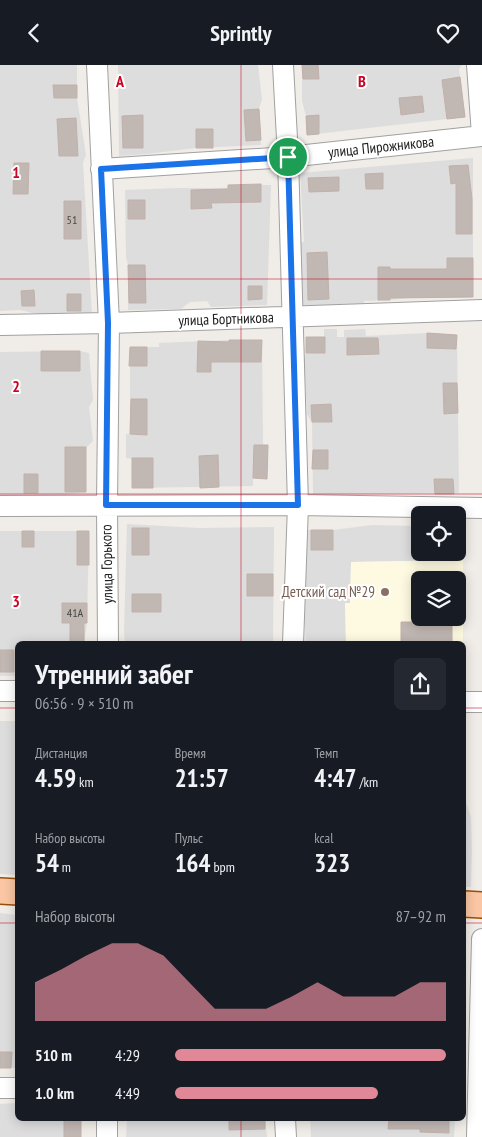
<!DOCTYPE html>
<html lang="ru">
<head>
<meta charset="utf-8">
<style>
  body { margin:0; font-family:"PT Sans Narrow",sans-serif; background:#242831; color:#f1f3f6; height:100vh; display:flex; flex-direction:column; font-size:19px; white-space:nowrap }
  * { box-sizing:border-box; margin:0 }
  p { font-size:16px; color:#9ea1a6 }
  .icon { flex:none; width:28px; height:28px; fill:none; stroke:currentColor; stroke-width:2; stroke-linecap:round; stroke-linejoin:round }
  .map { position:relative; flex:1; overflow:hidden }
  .panel { position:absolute; left:15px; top:576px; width:451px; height:480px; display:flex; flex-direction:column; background:#171b24; border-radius:8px; box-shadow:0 2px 12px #0003 }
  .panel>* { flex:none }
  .buttons { position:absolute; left:411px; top:441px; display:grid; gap:10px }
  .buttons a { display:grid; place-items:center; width:55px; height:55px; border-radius:8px; background:#171b24; box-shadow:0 2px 12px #0003; font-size:25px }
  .pin { position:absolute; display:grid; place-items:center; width:42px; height:42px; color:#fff; margin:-21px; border:2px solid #fff; border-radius:50%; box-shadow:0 1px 5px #0007 }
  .round { display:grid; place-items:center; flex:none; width:52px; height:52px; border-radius:8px; background:#242831 }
  .head { display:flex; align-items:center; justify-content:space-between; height:85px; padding:0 20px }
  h1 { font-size:28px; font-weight:600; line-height:38px }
  .figures { display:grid; grid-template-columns:repeat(3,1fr); gap:8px; height:85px; padding:5px 20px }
  .figures div { display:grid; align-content:center }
  .figures b { font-size:25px; font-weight:600 }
  .figures small { font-size:14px; font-weight:400 }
  .figures p { font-size:14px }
  .chart { height:140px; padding:10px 20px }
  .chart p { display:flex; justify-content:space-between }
  .chart svg { width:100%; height:90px; margin-top:5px; fill:#e08898; opacity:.7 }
  ul { padding:0 20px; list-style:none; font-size:16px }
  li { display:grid; grid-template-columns:80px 60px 1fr; align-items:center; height:38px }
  li i { height:12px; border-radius:6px; background:#e08898 }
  header { display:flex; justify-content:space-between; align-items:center; height:65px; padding:0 20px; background:#171b24; font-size:22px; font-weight:600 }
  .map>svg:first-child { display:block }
</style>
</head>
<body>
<header><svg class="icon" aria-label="back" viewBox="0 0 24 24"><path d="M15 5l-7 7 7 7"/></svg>Sprintly<svg class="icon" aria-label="heart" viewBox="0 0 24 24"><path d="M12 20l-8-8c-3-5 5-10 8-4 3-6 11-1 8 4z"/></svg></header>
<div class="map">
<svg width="482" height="1072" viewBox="0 0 482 1072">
  <rect width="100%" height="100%" fill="#f0ece7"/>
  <!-- residential -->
  <path fill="#dedddd" d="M 0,0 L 77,0 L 77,33 L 86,90 L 83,98 L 92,250 L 46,251 L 20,245 L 0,246 Z
    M 118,0 L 258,0 L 262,34 L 259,44 L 261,80 L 196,83 L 147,89 L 119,91 Z
    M 302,0 L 462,0 L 459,4 L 465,52 L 307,70 L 306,51 L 302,36 Z
    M 473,93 L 473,232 L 410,233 L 390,235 L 364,236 L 364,240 L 305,241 L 299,238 L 298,178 L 304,177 L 300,108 Z
    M 228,120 L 271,120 L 267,240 L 211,242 L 207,236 L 190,237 L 181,244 L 128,245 L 128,200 L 126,192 L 125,125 L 178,123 L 228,123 Z
    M 324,264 L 337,264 L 337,272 L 344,272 L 344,265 L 365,264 L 366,271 L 427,268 L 457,270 L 459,428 L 313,430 L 312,358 L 307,349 L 304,295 L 306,288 L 306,272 L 324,272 Z
    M 229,275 L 262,275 L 263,380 L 268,380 L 267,414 L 253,413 L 253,421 L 132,423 L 132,394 L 126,393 L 126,369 L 130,369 L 130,282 L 159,282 L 159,278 Z
    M 80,286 L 89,288 L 93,335 L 89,342 L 93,376 L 86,383 L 86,427 L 65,430 L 0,432 L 0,287 Z
    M 127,459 L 199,463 L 274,462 L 273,579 L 125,579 L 124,567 Z
    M 372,460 L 420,461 L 420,488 L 458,488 L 458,462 L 463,462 L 463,495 L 351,497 L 350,538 L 345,538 L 346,579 L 306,579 L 302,517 L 306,465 L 333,465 Z
    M 0,466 L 89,466 L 87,558 L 84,579 L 18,579 L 17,611 L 0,611 Z
    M 0,656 L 17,656 L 17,810 L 0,809 Z
    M 464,711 L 464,732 L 471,752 L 472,785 L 471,822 L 464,822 Z
    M 0,848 L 17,850 L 17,1003 L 0,1003 Z
    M 17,1038 L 18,1054 L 81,1054 L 81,1072 L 0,1072 L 0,1039 Z
    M 127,1054 L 265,1054 L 267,1072 L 126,1072 Z
    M 310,1054 L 455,1054 L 454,1072 L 311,1072 Z"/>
  <!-- education -->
  <path fill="#fefae2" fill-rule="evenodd" d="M 463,495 L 463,579 L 346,579 L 345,538 L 350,538 L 351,497 ZM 420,515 L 458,515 L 458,552 L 420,552 Z"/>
  <!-- building -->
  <path fill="#c1b7b3" stroke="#c2b0a9" d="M 302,0 L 318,0 L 319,14 L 303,14 Z
    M 460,12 L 465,52 L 447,54 L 442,15 Z
    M 53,20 L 77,20 L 77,33 L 54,33 Z
    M 422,31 L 424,47 L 401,50 L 399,33 Z
    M 259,44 L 261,75 L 246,76 L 244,45 Z
    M 143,50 L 143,83 L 123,83 L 122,51 Z
    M 319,50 L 319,69 L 307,70 L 306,51 Z
    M 76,53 L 78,91 L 59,91 L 57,54 Z
    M 196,64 L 213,64 L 213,83 L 196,83 Z
    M 14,98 L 29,98 L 28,129 L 13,129 Z
    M 468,100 L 472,134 L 472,169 L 456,169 L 456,118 L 451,119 L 449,101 Z
    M 383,108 L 383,124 L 366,124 L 365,109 Z
    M 339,112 L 339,126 L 309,127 L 308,113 Z
    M 261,119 L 261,137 L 211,138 L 212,143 L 191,144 L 191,125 L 228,124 L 228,120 Z
    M 128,135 L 145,135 L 145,154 L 128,154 Z
    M 64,136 L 81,136 L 81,174 L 64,174 Z
    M 327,187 L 329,234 L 308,235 L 307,188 Z
    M 447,193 L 473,193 L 473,232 L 390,233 L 390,235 L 378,235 L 378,202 L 390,202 L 390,204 L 447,204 Z
    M 128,200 L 145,200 L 146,238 L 129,238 Z
    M 248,221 L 262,221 L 262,234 L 248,235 Z
    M 34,225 L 35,241 L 22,241 L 21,226 Z
    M 67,229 L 81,229 L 81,246 L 67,246 Z
    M 427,268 L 457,270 L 456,284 L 427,283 Z
    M 306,272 L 325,272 L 325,288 L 306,288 Z
    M 347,273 L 378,273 L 379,289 L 347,290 Z
    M 229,275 L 262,275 L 261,297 L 211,297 L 211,307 L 197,307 L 198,276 L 229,277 Z
    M 130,282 L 147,282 L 147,301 L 129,301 Z
    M 41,286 L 80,286 L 80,306 L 41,306 Z
    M 443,318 L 457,318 L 458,348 L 444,349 Z
    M 131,334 L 147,334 L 147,370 L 130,369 Z
    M 331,339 L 332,357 L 312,357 L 311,340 Z
    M 254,380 L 268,380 L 267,414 L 253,413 Z
    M 65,382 L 86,382 L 86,427 L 65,427 Z
    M 313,385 L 328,385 L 328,404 L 312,404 Z
    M 218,390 L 219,422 L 200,423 L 199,391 Z
    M 132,393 L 153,393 L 153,423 L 132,423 Z
    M 24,409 L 38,409 L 38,428 L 24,428 Z
    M 434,414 L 453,414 L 454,429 L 435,429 Z
    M 132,463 L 149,463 L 149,490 L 132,490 Z
    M 311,465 L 333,465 L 333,485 L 311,485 Z
    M 22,466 L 34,466 L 34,482 L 22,482 Z
    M 77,466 L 89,466 L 89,500 L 77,500 Z
    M 247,509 L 273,509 L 273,531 L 247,531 Z
    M 132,529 L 161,529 L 161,547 L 132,547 Z
    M 62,538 L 87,538 L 87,558 L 84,558 L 84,579 L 70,579 L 70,558 L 62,558 Z
    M 401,557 L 452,557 L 452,579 L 401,579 Z
    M 0,585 L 14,585 L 14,607 L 0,607 Z
    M 0,987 L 12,987 L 11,1003 L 0,1003 Z
    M 64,1054 L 81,1054 L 81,1072 L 64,1072 Z
    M 229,1054 L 265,1054 L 265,1064 L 229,1065 Z
    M 389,1054 L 449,1054 L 449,1068 L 420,1067 L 420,1064 L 388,1064 Z"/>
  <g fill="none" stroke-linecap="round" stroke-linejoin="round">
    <defs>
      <path id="minor" d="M 97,0 L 109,258 L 107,440 L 108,579
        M 283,0 L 288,92 L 298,440 L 293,579
        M 477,0 L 482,70
        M 101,104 L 288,92 L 482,71
        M 0,260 L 109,258 L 482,245
        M 0,441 L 298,440 L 482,443
        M 0,626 L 18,626
        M 464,637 L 482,637
        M 0,1023 L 18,1023
        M 107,1054 L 107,1072
        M 285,1054 L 286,1072
        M 477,1072 L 482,874"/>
      <path id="major" d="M 0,826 L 18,827
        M 464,839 L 482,840"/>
    </defs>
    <!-- minor casing -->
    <use href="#minor" stroke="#a1a1a1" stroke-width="22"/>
    <!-- major casing -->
    <use href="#major" stroke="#994f04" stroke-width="28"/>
    <!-- minor -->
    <use href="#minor" stroke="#fff" stroke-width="20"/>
    <!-- major -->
    <use href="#major" stroke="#fac6a3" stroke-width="25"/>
  </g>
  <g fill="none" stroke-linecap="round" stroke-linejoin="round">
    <defs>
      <path id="route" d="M 288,92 L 298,440 L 106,440 L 108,258 L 101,104 Z"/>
    </defs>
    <!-- route casing -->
    <use href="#route" stroke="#fff" stroke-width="10"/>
    <!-- route -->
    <use href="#route" stroke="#1a73e8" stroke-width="6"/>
  </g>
  <!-- grid -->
  <path fill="none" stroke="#cb0525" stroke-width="1" stroke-opacity="0.55" d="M 241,0 L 241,579M 0,214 L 482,214M 0,429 L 482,429M 0,643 L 18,643M 464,643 L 482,643M 0,858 L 18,858M 464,858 L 482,858M 241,1054 L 241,1072"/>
  <!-- markers -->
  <circle fill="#8d6e63" stroke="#fff" stroke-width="2" cx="385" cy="527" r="5"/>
  <g text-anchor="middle" stroke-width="4" stroke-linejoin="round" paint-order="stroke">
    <!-- number labels -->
    <g font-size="12" fill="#484645">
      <text x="72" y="159">51</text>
      <text x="75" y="552">41А</text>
    </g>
    <!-- street labels -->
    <g font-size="15" fill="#202020" stroke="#fff">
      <text transform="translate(381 82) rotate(-6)" y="5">улица Пирожникова</text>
      <text transform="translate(226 254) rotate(-2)" y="5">улица Бортникова</text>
      <text transform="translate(107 499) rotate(-91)" y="5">улица Горького</text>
    </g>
    <!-- education labels -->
    <g font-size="15" fill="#785e54" stroke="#fff" text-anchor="end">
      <text x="375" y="532">Детский сад №29</text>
    </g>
  </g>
  <g font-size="16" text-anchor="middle" font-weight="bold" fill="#cb0525" stroke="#fff" stroke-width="4" stroke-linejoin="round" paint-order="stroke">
    <text x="120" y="22">A</text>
    <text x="362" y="22">B</text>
    <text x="16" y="113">1</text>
    <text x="16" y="327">2</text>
    <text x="16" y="542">3</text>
  </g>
</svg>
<div class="buttons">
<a><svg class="icon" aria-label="locate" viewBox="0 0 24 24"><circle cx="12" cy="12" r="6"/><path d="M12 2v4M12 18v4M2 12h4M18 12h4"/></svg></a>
<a><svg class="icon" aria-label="layers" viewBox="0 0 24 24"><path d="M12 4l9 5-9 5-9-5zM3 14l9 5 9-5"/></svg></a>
</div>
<div class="pin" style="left:288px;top:92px;background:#1e9e55"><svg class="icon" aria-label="arrive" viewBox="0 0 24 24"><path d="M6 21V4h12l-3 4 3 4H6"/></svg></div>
<section class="panel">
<div class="head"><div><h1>Утренний забег</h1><p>06:56 · 9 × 510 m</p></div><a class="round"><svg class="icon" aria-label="share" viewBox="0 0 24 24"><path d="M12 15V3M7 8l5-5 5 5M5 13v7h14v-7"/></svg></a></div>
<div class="figures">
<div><p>Дистанция</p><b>4.59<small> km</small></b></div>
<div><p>Время</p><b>21:57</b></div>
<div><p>Темп</p><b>4:47<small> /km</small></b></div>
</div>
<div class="figures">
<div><p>Набор высоты</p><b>54<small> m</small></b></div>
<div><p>Пульс</p><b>164<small> bpm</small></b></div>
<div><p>kcal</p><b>323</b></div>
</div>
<div class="chart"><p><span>Набор высоты</span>87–92 m</p>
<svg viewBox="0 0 160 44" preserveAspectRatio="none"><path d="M0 44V25L10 19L20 12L30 6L40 6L50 12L60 25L70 38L80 38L90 38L100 32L110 25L120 32L130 32L140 32L150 25L160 25V44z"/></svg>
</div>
<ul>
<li><b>510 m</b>4:29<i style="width:100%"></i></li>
<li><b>1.0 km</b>4:49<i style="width:75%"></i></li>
</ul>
</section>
</div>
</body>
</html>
